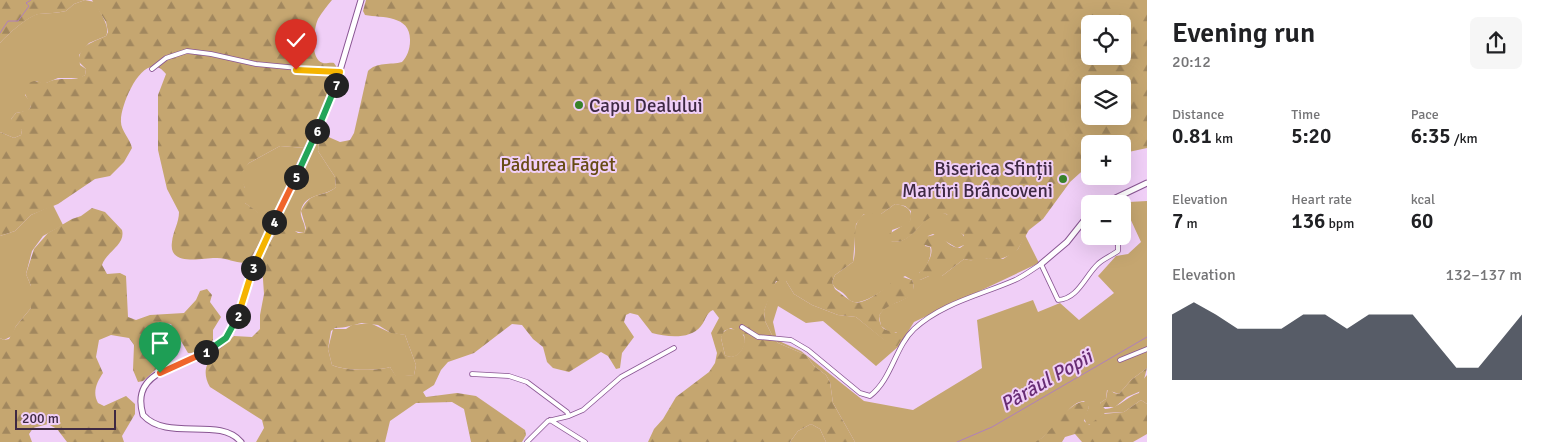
<!DOCTYPE html>
<html lang="en">
<head>
<meta charset="utf-8">
<style>
  body { margin:0; font-family:Signika,sans-serif; background:#f6f6f6; color:#202124; height:100vh; display:flex; flex-direction:column; font-size:19px; white-space:nowrap }
  * { box-sizing:border-box; margin:0 }
  p { font-size:16px; color:#757577 }
  .icon { flex:none; width:28px; height:28px; fill:none; stroke:currentColor; stroke-width:2; stroke-linecap:round; stroke-linejoin:round }
  .map { position:relative; flex:1; overflow:hidden }
  .drawer { display:flex; flex-direction:column; background:#fff; width:400px }
  .drawer>* { flex:none }
  .controls { position:absolute; left:1081px; top:15px; display:grid; gap:10px }
  .controls a { display:grid; place-items:center; width:50px; height:50px; border-radius:8px; background:#fff; box-shadow:0 5px 20px #0002; font-size:25px }
  .scale { position:absolute; left:15px; bottom:12px; width:101px; box-sizing:border-box; padding-left:5px; border:2px solid #3e2943; border-top:0; font-size:14px; line-height:18px; white-space:nowrap; color:#3e2943; -webkit-text-stroke:4px #f0cff7; paint-order:stroke }
  .pin { position:absolute; display:grid; place-items:center; width:42px; height:42px; color:#fff; margin:-51px -21px; border-radius:50% 50% 50% 0; rotate:-45deg; box-shadow:0 0 5px #0007 }
  .pin .icon { rotate:45deg }
  .km { position:absolute; width:25px; height:25px; margin:-12px; border-radius:50%; background:#222; color:#fff; font-size:14px; line-height:25px; text-align:center }
  .round { display:grid; place-items:center; flex:none; width:52px; height:52px; border-radius:8px; background:#f6f6f6 }
  .headline { display:flex; align-items:center; justify-content:space-between; height:85px; padding:0 25px }
  h1 { font-size:28px; font-weight:600; line-height:38px }
  .figures { display:grid; grid-template-columns:repeat(3,1fr); gap:8px; height:85px; padding:5px 25px }
  .figures div { display:grid; align-content:center }
  .figures b { font-size:21px; font-weight:600 }
  .figures small { font-size:14px; font-weight:400 }
  .figures p { font-size:14px }
  .chart { height:140px; padding:10px 25px }
  .chart p { display:flex; justify-content:space-between }
  .chart svg { width:100%; height:90px; margin-top:5px; fill:#111827; opacity:.7 }
  main { display:flex; flex:1; min-height:0 }
  .map>svg:first-child { display:block }
</style>
</head>
<body>
<main>
<div class="map">
<svg width="1147" height="442" viewBox="0 0 1147 442">
  <defs>
    <pattern id="forest-firs" width="22" height="20" patternUnits="userSpaceOnUse" patternTransform="scale(1.25)"><rect width="22" height="20" fill="#c5a670"/><path d="M5 1l3.5 6h-7zM16 11l3.5 6h-7z" fill="#a1875e"/></pattern>
  </defs>
  <rect width="100%" height="100%" fill="#f0cff7"/>
  <!-- grass -->
  <path fill="#c5a670" d="M 85,0 L 95,2 C 99,12 111,26 106,36 L 89,43 L 79,55 L 80,65 L 86,69 L 85,75 L 81,78 L 58,78 L 44,84 L 36,81 L 25,95 L 31,103 C 31,113 24,111 16,113 L 11,119 L 22,130 L 21,135 L 14,138 L 0,132 L 0,43 C 7,35 28,16 38,14 C 48,13 57,13 66,11 L 74,4 Z
    M 314,130 L 324,135 L 319,138 L 318,151 L 335,177 L 336,187 C 326,197 306,192 301,210 C 299,218 308,225 304,233 L 279,228 L 267,245 L 262,268 L 247,263 L 254,256 L 269,225 L 267,220 L 245,203 L 245,188 L 239,177 L 241,170 L 249,163 L 280,146 L 305,148 Z
    M 1147,201 L 1147,368 L 1131,380 L 1119,394 L 1107,390 L 1106,399 L 1100,403 L 1105,409 C 1120,408 1124,398 1139,393 L 1142,381 L 1147,375 L 1147,404 L 1141,400 L 1124,412 L 1105,413 L 1092,424 L 1087,425 L 1084,418 L 1089,407 L 1084,401 C 1070,403 1066,415 1058,424 C 1052,430 1044,436 1037,442 L 855,442 L 833,403 L 830,382 L 826,375 L 814,366 L 806,355 L 778,343 L 773,337 L 765,321 L 764,311 L 772,287 L 778,280 L 786,281 L 794,294 L 812,305 L 838,315 L 856,317 L 886,341 L 897,332 L 889,332 L 881,326 L 879,316 C 887,299 908,306 914,287 L 912,280 L 905,276 C 894,282 866,305 854,302 C 849,301 848,298 845,295 C 840,289 835,291 832,282 L 835,275 L 853,262 C 859,245 847,225 866,213 L 881,214 L 895,204 C 907,205 915,211 909,224 L 892,230 L 891,241 C 914,248 924,205 946,214 C 950,215 954,225 957,229 C 962,235 967,235 964,245 L 957,248 L 933,234 L 928,236 L 925,246 L 930,247 C 933,255 926,269 919,273 L 920,280 L 929,276 L 942,276 L 964,259 L 974,261 L 988,258 L 1003,259 L 1018,249 L 1025,235 L 1039,263 L 914,322 L 899,346 L 876,366 L 823,321 L 806,323 L 778,306 L 773,322 L 777,340 L 801,351 L 864,401 L 913,410 L 982,368 L 977,320 L 1033,300 L 1038,312 L 1060,303 L 1079,320 L 1114,293 L 1098,276 L 1116,256 L 1128,254 L 1141,242 L 1129,216 L 1129,202 Z
    M 53,205 L 63,225 L 43,236 L 32,251 L 26,274 L 31,286 L 31,308 L 16,326 L 12,336 L 4,340 L 0,338 L 0,236 L 15,231 L 31,215 Z
    M 370,323 L 389,332 L 405,335 L 416,365 L 414,375 L 396,377 L 390,367 C 376,371 346,371 332,365 L 328,349 L 333,329 L 346,329 L 352,325 Z
    M 728,329 C 758,327 742,366 725,355 L 721,338 L 722,333 Z
    M 811,424 L 820,429 L 826,442 L 790,442 L 798,431 Z"/>
  <!-- forest -->
  <path fill="url(#forest-firs)" fill-rule="evenodd" d="M 0,0 L 85,0 L 74,4 L 66,11 C 57,13 48,13 39,14 C 28,16 7,35 0,43 Z
    M 92,0 L 332,0 C 327,6 322,12 318,19 C 314,28 309,59 323,63 C 326,64 330,62 334,63 L 338,69 L 337,79 L 327,94 L 325,109 L 305,148 L 280,146 L 249,163 L 240,174 L 245,188 L 245,203 L 266,218 L 269,225 L 249,262 C 238,265 227,257 215,258 C 203,258 168,267 172,242 C 173,231 179,223 179,212 L 167,189 L 158,150 L 158,95 L 166,74 C 145,46 121,103 121,120 C 120,130 130,138 132,148 L 124,162 L 110,176 L 95,179 L 58,204 L 31,215 L 15,231 L 0,236 L 0,132 L 14,138 L 21,135 L 22,130 L 13,126 L 11,119 L 16,113 C 40,108 28,106 24,90 L 28,83 L 34,81 L 46,83 C 60,75 74,83 85,75 L 86,69 L 79,62 C 78,45 94,42 106,36 L 108,32 L 106,22 Z
    M 366,0 L 1147,0 L 1147,148 L 1124,153 L 1123,153 L 1122,144 L 1090,144 L 1090,164 L 1070,182 L 1043,219 L 1029,230 L 1018,249 L 1013,254 L 998,260 L 988,258 L 977,262 L 964,259 L 942,276 L 929,276 L 920,280 L 916,277 C 922,269 934,259 931,247 L 922,244 L 925,237 L 938,234 C 945,239 950,248 960,248 L 964,245 L 964,235 L 950,228 L 947,214 C 920,210 914,248 891,241 L 889,234 L 910,221 L 911,211 L 905,206 L 895,204 L 881,214 L 864,214 L 856,224 L 853,262 L 835,275 L 832,282 L 835,289 C 839,292 851,302 854,302 C 867,306 890,283 900,276 L 912,280 C 922,304 888,298 879,316 C 880,336 893,328 903,336 L 897,346 L 890,345 L 856,317 L 838,315 L 812,305 L 794,294 L 786,281 L 776,281 L 764,311 L 765,321 L 773,337 L 778,343 L 806,355 L 814,366 L 826,375 L 830,382 L 833,403 L 855,442 L 826,442 L 820,429 L 811,424 L 798,431 L 790,442 L 648,442 L 654,429 L 663,419 L 676,397 L 709,372 L 715,363 L 717,353 L 711,333 L 719,318 L 713,310 C 706,313 706,320 701,326 C 690,340 667,337 652,333 L 638,315 L 630,313 L 626,315 L 624,322 L 634,337 L 622,353 L 620,368 L 616,369 L 608,356 L 601,352 L 569,372 L 553,368 L 547,362 L 543,347 L 533,339 L 522,325 L 512,324 L 474,353 L 448,362 L 441,370 L 434,385 L 423,392 L 426,397 L 457,393 L 476,396 L 525,430 L 526,435 L 522,442 L 471,442 L 464,409 L 452,402 L 416,403 L 390,421 L 385,442 L 256,442 L 264,428 L 262,420 L 210,387 C 196,363 219,350 234,336 L 252,337 L 260,329 L 260,315 L 264,294 L 262,265 L 265,250 L 279,228 L 286,225 L 298,233 L 304,233 L 306,228 L 301,211 C 311,189 323,199 336,187 L 335,177 L 318,151 L 319,138 L 324,135 L 340,142 L 350,140 L 354,133 L 368,71 C 376,62 391,65 402,62 C 407,57 410,49 410,41 C 411,15 383,18 365,15 L 363,11 ZM 1090,24 L 1122,24 L 1122,56 L 1090,56 ZM 1090,84 L 1122,84 L 1122,116 L 1090,116 ZM 362,323 L 378,325 L 391,333 L 405,335 L 416,365 L 414,375 L 396,376 L 390,367 C 376,371 345,371 332,365 L 328,349 L 331,331 L 335,328 C 346,328 352,325 362,323 ZM 731,328 L 744,335 C 747,346 737,362 725,355 L 721,338 L 724,331 Z
    M 92,208 L 105,212 L 122,230 C 126,245 106,252 102,265 L 107,274 L 120,273 L 126,276 L 128,317 L 136,320 L 150,315 L 184,313 L 196,300 L 200,291 L 207,289 L 212,295 L 210,302 L 221,317 L 213,330 L 213,340 C 208,347 197,354 188,353 L 171,324 L 158,322 L 152,332 L 164,354 L 163,363 L 143,381 L 138,382 L 133,370 L 134,345 L 129,338 L 111,335 L 99,340 L 96,357 L 103,373 C 97,382 92,392 98,403 L 104,406 L 126,396 L 135,404 L 135,414 L 122,436 L 124,442 L 67,442 L 57,429 L 48,424 L 33,428 L 29,434 L 32,442 L 0,442 L 0,338 L 4,340 L 9,339 L 16,326 L 31,308 L 31,286 L 26,274 L 34,249 L 48,233 L 72,219 L 81,216 Z
    M 1147,368 L 1141,391 L 1127,397 L 1115,407 L 1102,407 L 1100,403 L 1106,399 L 1108,388 L 1114,393 L 1119,394 L 1131,380 Z
    M 1141,400 L 1147,404 L 1147,434 L 1133,442 L 1082,442 L 1075,434 L 1065,437 L 1062,442 L 1035,442 C 1053,434 1069,398 1087,402 L 1089,407 L 1084,421 L 1089,425 L 1103,414 L 1124,412 Z"/>
  <g fill="none" stroke-linecap="round" stroke-linejoin="round">
    <!-- stream -->
    <path stroke="#b07fba" stroke-width="1" d="M 0,33 L 8,21 L 18,21 L 29,6 L 26,3 L 31,0
      M 957,442 L 992,427 L 1147,337"/>
    <defs>
      <path id="street" d="M 152,69 L 166,58 L 187,51 L 211,54 L 256,64 L 340,72
        M 1083,224 L 1090,228
        M 742,327 L 758,337 L 791,340 L 808,350 L 860,393 L 870,396 C 892,379 895,347 914,329 C 942,303 981,295 1015,280 C 1024,276 1033,269 1041,264 L 1058,300 C 1078,299 1085,276 1098,264 C 1103,259 1111,256 1118,251 L 1118,244 L 1105,236
        M 1120,360 L 1147,349
        M 472,374 L 509,376 L 527,382 L 567,412 L 569,416
        M 550,420 L 585,442
        M 527,442 L 548,421 L 569,416 L 583,410 L 621,377 L 674,348"/>
      <path id="secondary" d="M 1103,204 L 1147,183
        M 1041,264 L 1067,242 L 1090,213
        M 241,442 C 220,416 167,442 143,415 C 138,398 141,385 156,375 L 219,345 L 232,330 L 257,257 L 333,94 L 361,0"/>
    </defs>
    <!-- street casing -->
    <use href="#street" stroke="#895693" stroke-width="5.5"/>
    <!-- secondary casing -->
    <use href="#secondary" stroke="#895693" stroke-width="7"/>
    <!-- street -->
    <use href="#street" stroke="#fff" stroke-width="4"/>
    <!-- secondary -->
    <use href="#secondary" stroke="#fff" stroke-width="5"/>
  </g>
  <g fill="none" stroke-linecap="round" stroke-linejoin="round">
    <defs>
      <path id="split-1" d="M 160,373 L 206,352"/>
      <path id="split-2" d="M 206,352 L 226,338 L 238,316"/>
      <path id="split-3" d="M 238,316 L 253,268"/>
      <path id="split-4" d="M 253,268 L 274,222"/>
      <path id="split-5" d="M 274,222 L 296,177"/>
      <path id="split-6" d="M 296,177 L 317,131"/>
      <path id="split-7" d="M 317,131 L 336,85"/>
      <path id="split-8" d="M 296,70 L 340,72 L 336,85"/>
    </defs>
    <!-- split-1 casing -->
    <use href="#split-1" stroke="#fff" stroke-width="10"/>
    <!-- split-2 casing -->
    <use href="#split-2" stroke="#fff" stroke-width="10"/>
    <!-- split-3 casing -->
    <use href="#split-3" stroke="#fff" stroke-width="10"/>
    <!-- split-4 casing -->
    <use href="#split-4" stroke="#fff" stroke-width="10"/>
    <!-- split-5 casing -->
    <use href="#split-5" stroke="#fff" stroke-width="10"/>
    <!-- split-6 casing -->
    <use href="#split-6" stroke="#fff" stroke-width="10"/>
    <!-- split-7 casing -->
    <use href="#split-7" stroke="#fff" stroke-width="10"/>
    <!-- split-8 casing -->
    <use href="#split-8" stroke="#fff" stroke-width="10"/>
    <!-- split-1 -->
    <use href="#split-1" stroke="#f0652b" stroke-width="6"/>
    <!-- split-2 -->
    <use href="#split-2" stroke="#22a559" stroke-width="6"/>
    <!-- split-3 -->
    <use href="#split-3" stroke="#f5b400" stroke-width="6"/>
    <!-- split-4 -->
    <use href="#split-4" stroke="#f5b400" stroke-width="6"/>
    <!-- split-5 -->
    <use href="#split-5" stroke="#f0652b" stroke-width="6"/>
    <!-- split-6 -->
    <use href="#split-6" stroke="#22a559" stroke-width="6"/>
    <!-- split-7 -->
    <use href="#split-7" stroke="#22a559" stroke-width="6"/>
    <!-- split-8 -->
    <use href="#split-8" stroke="#f5b400" stroke-width="6"/>
  </g>
  <!-- markers -->
  <g fill="#38822a" stroke="#f0cff7" stroke-width="2">
    <circle cx="579" cy="105" r="5"/>
    <circle cx="1063" cy="179" r="5"/>
  </g>
  <g text-anchor="middle" stroke-width="4" stroke-linejoin="round" paint-order="stroke">
    <!-- poi labels -->
    <g font-size="19" fill="#3e2943" stroke="#f0cff7" text-anchor="start">
      <text x="589" y="112">Capu Dealului</text>
      <text x="1053" y="175" text-anchor="end">Biserica Sfinții<tspan x="1053" dy="22">Martiri Brâncoveni</tspan></text>
    </g>
    <!-- park labels -->
    <g font-size="19" fill="#674b14" stroke="#f0cff7">
      <text x="558" y="171">Pădurea Făget</text>
    </g>
    <!-- water labels -->
    <g font-size="20" font-style="italic" fill="#682c74" stroke="#f0cff7">
      <text transform="translate(1046 380) rotate(-30)" y="7">Pârâul Popii</text>
    </g>
  </g>
</svg>
<div class="controls">
<a><svg class="icon" aria-label="locate" viewBox="0 0 24 24"><circle cx="12" cy="12" r="6"/><path d="M12 2v4M12 18v4M2 12h4M18 12h4"/></svg></a>
<a><svg class="icon" aria-label="layers" viewBox="0 0 24 24"><path d="M12 4l9 5-9 5-9-5zM3 14l9 5 9-5"/></svg></a>
<a>+</a>
<a>−</a>
</div>
<div class="scale">200 m</div>
<div class="pin" style="left:160px;top:373px;background:#1e9e55"><svg class="icon" aria-label="arrive" viewBox="0 0 24 24"><path d="M6 21V4h12l-3 4 3 4H6"/></svg></div>
<div class="pin" style="left:296px;top:70px;background:#d93025"><svg class="icon" aria-label="check" viewBox="0 0 24 24"><path d="M5 12l5 5 9-10"/></svg></div>
<b class="km" style="left:206px;top:352px">1</b>
<b class="km" style="left:238px;top:316px">2</b>
<b class="km" style="left:253px;top:268px">3</b>
<b class="km" style="left:274px;top:222px">4</b>
<b class="km" style="left:296px;top:177px">5</b>
<b class="km" style="left:317px;top:131px">6</b>
<b class="km" style="left:336px;top:85px">7</b>
</div>
<section class="drawer">
<div class="headline"><div><h1>Evening run</h1><p>20:12</p></div><a class="round"><svg class="icon" aria-label="share" viewBox="0 0 24 24"><path d="M12 15V3M7 8l5-5 5 5M5 13v7h14v-7"/></svg></a></div>
<div class="figures">
<div><p>Distance</p><b>0.81<small> km</small></b></div>
<div><p>Time</p><b>5:20</b></div>
<div><p>Pace</p><b>6:35<small> /km</small></b></div>
</div>
<div class="figures">
<div><p>Elevation</p><b>7<small> m</small></b></div>
<div><p>Heart rate</p><b>136<small> bpm</small></b></div>
<div><p>kcal</p><b>60</b></div>
</div>
<div class="chart"><p><span>Elevation</span>132–137 m</p>
<svg viewBox="0 0 160 44" preserveAspectRatio="none"><path d="M0 44V12L10 6L20 12L30 19L40 19L50 19L60 12L70 12L80 19L90 12L100 12L110 12L120 25L130 38L140 38L150 25L160 12V44z"/></svg>
</div>
</section>
</main>
</body>
</html>
